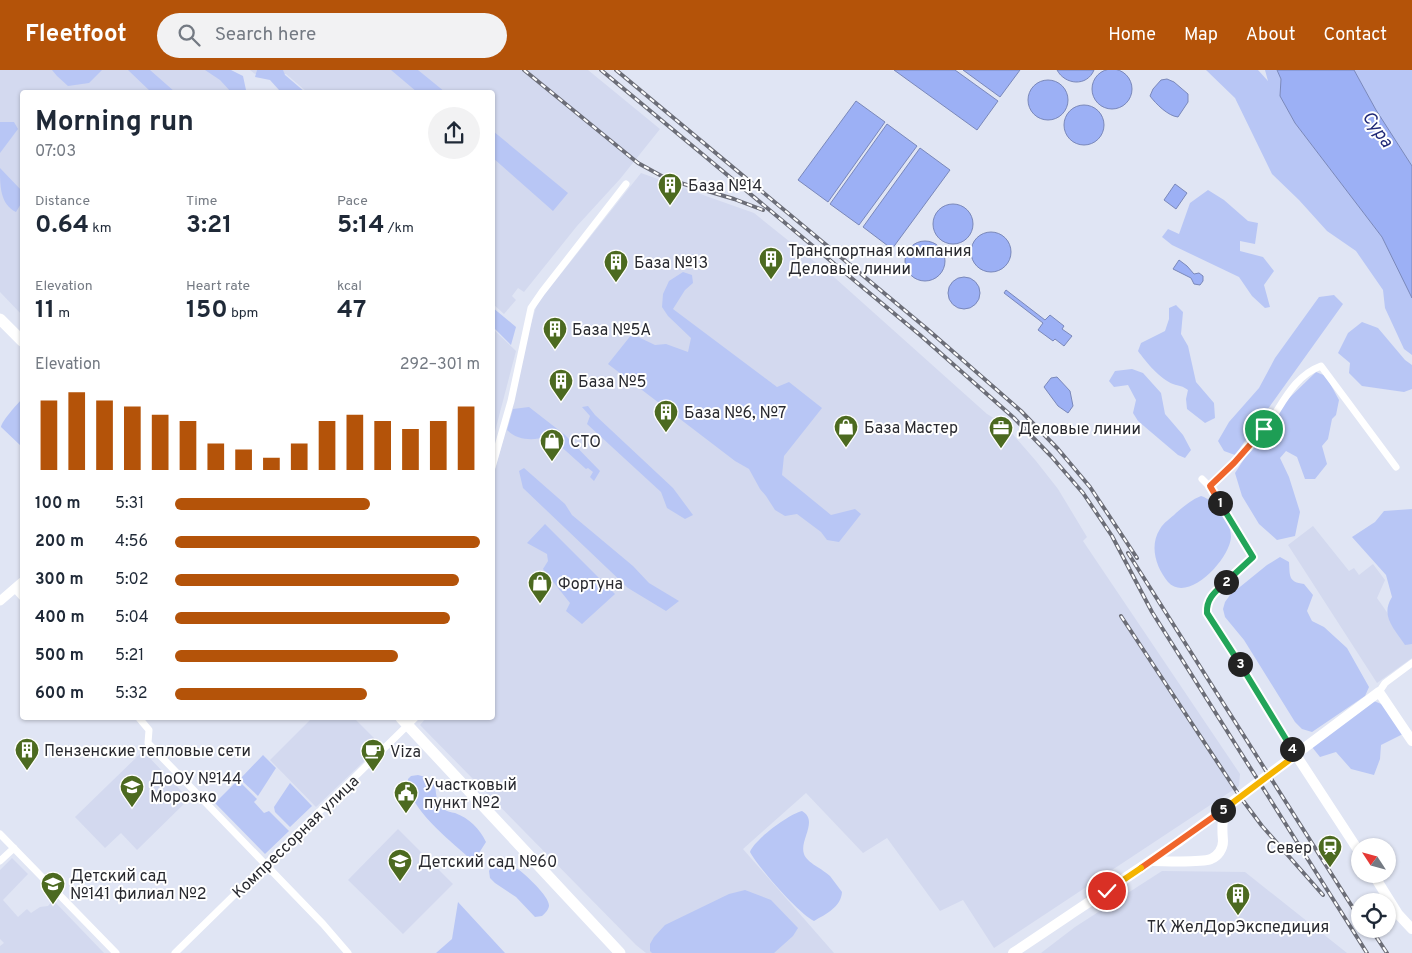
<!DOCTYPE html>
<html lang="en">
<head>
<meta charset="utf-8">
<style>
  body { margin:0; font-family:Overpass,sans-serif; background:#f2f2f3; color:#1f2937; height:100vh; display:flex; flex-direction:column; font-size:19px; white-space:nowrap }
  * { box-sizing:border-box; margin:0 }
  p { font-size:16px; color:#747a83 }
  .icon { flex:none; width:28px; height:28px; fill:none; stroke:currentColor; stroke-width:2; stroke-linecap:round; stroke-linejoin:round }
  .map { position:relative; flex:1; overflow:hidden }
  .drawer { position:absolute; left:20px; top:20px; width:475px; height:630px; display:flex; flex-direction:column; background:#fff; border-radius:5px; box-shadow:0 1px 4px #0004 }
  .drawer>* { flex:none }
  .needle { width:32px; rotate:306deg }
  .buttons { position:absolute; left:1351px; top:768px; display:grid; gap:10px }
  .buttons a { display:grid; place-items:center; width:45px; height:45px; border-radius:50%; background:#fff; box-shadow:0 1px 4px #0004; font-size:25px }
  .pin { position:absolute; display:grid; place-items:center; width:42px; height:42px; color:#fff; margin:-21px; border:2px solid #fff; border-radius:50%; box-shadow:0 1px 5px #0007 }
  .km { position:absolute; width:25px; height:25px; margin:-12px; border-radius:50%; background:#222; color:#fff; font-size:14px; line-height:25px; text-align:center }
  .round { display:grid; place-items:center; flex:none; width:52px; height:52px; border-radius:26px; background:#f2f2f3 }
  .overview { display:flex; align-items:center; justify-content:space-between; height:85px; padding:0 15px }
  h1 { font-size:28px; font-weight:700; line-height:38px }
  .metrics { display:grid; grid-template-columns:repeat(3,1fr); gap:8px; height:85px; padding:5px 15px }
  .metrics div { display:grid; align-content:center }
  .metrics b { font-size:25px; font-weight:700 }
  .metrics small { font-size:14px; font-weight:400 }
  .metrics p { font-size:14px }
  .chart { height:140px; padding:10px 15px }
  .chart p { display:flex; justify-content:space-between }
  .chart svg { width:100%; height:90px; margin-top:5px; stroke:#b45309; stroke-width:6 }
  ul { padding:0 15px; list-style:none; font-size:16px }
  li { display:grid; grid-template-columns:80px 60px 1fr; align-items:center; height:38px }
  li i { height:12px; border-radius:6px; background:#b45309 }
  header { display:flex; align-items:center; gap:30px; box-sizing:border-box; height:70px; padding:0 25px; background:#b45309; color:#fff }
  header strong { font-size:24px }
  nav { display:flex; gap:28px; margin-inline-start:auto; font-size:18px }
  .search { width:350px; height:45px; background:#f2f2f3; display:flex; align-items:center; gap:12px; box-sizing:border-box; padding:0 18px; border-radius:28px; color:#747a83; font-size:19px }
  .map>svg:first-child { display:block }
</style>
</head>
<body>
<header>
<strong>Fleetfoot</strong>
<div class="search"><svg class="icon" aria-label="search" viewBox="0 0 24 24"><circle cx="10" cy="10" r="6"/><path d="M15 15l6 6"/></svg>Search here</div>
<nav><a>Home</a><a>Map</a><a>About</a><a>Contact</a></nav>
</header>
<div class="map">
<svg width="1412" height="883" viewBox="0 0 1412 883">
  <rect width="100%" height="100%" fill="#e0e5f4"/>
  <!-- built -->
  <path fill="#d3d9ef" d="M 0,0 L 216,0 L 242,22 L 22,22 L 22,245 L 0,222 Z
    M 250,0 L 588,0 L 660,59 L 620,109 L 577,156 L 524,222 L 518,218 L 512,226 L 516,230 L 504,244 L 493,234 L 492,22 L 307,22 L 286,4 L 255,4 Z
    M 641,103 L 754,143 L 835,208 L 987,344 L 1004,354 L 1036,391 L 1058,419 L 1087,467 L 1083,471 L 1240,704 L 1239,716 L 994,878 L 963,830 L 940,841 L 887,768 L 863,783 L 806,723 L 743,779 L 834,883 L 646,883 L 636,875 L 420,655 L 426,648 L 492,648 L 493,408 L 509,347 L 527,267 L 537,234 Z
    M 493,259 L 516,281 L 493,369 Z
    M 1313,456 L 1349,501 L 1354,498 L 1359,505 L 1373,494 L 1385,510 L 1377,528 L 1391,548 L 1412,572 L 1412,588 L 1377,613 L 1288,475 Z
    M 312,648 L 354,648 L 381,675 L 316,737 L 270,690 Z
    M 143,681 L 189,729 L 137,780 L 121,763 L 105,778 L 75,747 Z
    M 398,759 L 453,814 L 403,864 L 348,810 Z
    M 12,788 L 28,804 L 3,830 L 18,847 L 27,839 L 31,843 L 40,837 L 48,836 L 53,830 L 104,883 L 0,883 L 0,876 L 4,873 L 0,869 L 0,800 Z
    M 1162,801 L 1245,802 L 1347,883 L 1041,883 L 1075,857 Z"/>
  <!-- green -->
  <path fill="#b8c6f5" d="M 52,0 L 102,0 L 89,13 L 68,16 L 57,6 Z
    M 128,0 L 150,0 L 175,22 L 151,22 Z
    M 205,0 L 231,0 L 243,6 L 246,20 L 248,22 L 231,22 L 220,10 Z
    M 257,0 L 283,0 L 285,5 L 305,22 L 278,22 L 279,20 L 270,10 L 255,7 Z
    M 391,0 L 418,0 L 445,22 L 417,22 Z
    M 1206,0 L 1258,0 L 1268,11 L 1265,0 L 1277,0 L 1281,9 L 1280,26 L 1295,53 L 1382,167 L 1407,216 L 1412,228 L 1412,285 L 1404,279 L 1385,238 L 1383,220 L 1356,181 L 1327,161 L 1299,130 L 1272,104 L 1235,28 Z
    M 1354,0 L 1412,0 L 1412,96 L 1376,40 Z
    M 0,52 L 14,52 L 18,59 L 0,83 Z
    M 493,61 L 568,123 L 553,141 L 493,88 Z
    M 0,98 L 22,121 L 22,132 L 16,142 C 0,134 0,116 0,98 Z
    M 1208,120 L 1224,130 L 1248,151 L 1258,153 L 1255,174 L 1240,171 L 1240,181 L 1263,187 L 1274,201 L 1264,215 L 1270,237 L 1265,238 L 1252,226 L 1239,207 L 1172,175 L 1162,167 L 1168,159 L 1179,164 L 1190,133 Z
    M 683,202 L 692,205 L 693,213 L 685,220 L 673,239 L 777,317 L 789,312 L 822,338 L 784,386 L 782,405 L 831,445 L 855,439 L 861,444 L 839,472 L 827,470 L 821,462 L 797,444 L 785,446 L 775,440 L 766,426 L 760,419 L 749,399 L 735,391 L 608,294 L 632,264 L 655,275 L 666,274 L 688,282 L 691,268 L 668,246 L 662,237 L 663,224 L 669,211 Z
    M 1334,225 L 1343,234 L 1235,385 L 1224,381 L 1218,371 L 1229,352 L 1259,318 L 1275,288 L 1319,227 Z
    M 1176,235 L 1183,242 L 1181,264 L 1188,276 L 1196,312 L 1214,333 L 1215,348 L 1205,353 L 1187,339 L 1186,329 L 1188,320 C 1183,316 1179,316 1173,314 C 1160,309 1146,292 1138,281 L 1141,273 L 1165,261 L 1169,249 L 1169,238 Z
    M 492,237 L 516,257 L 511,275 L 493,257 Z
    M 1362,252 L 1378,258 L 1405,290 L 1412,295 L 1412,319 L 1404,322 L 1362,316 L 1349,303 L 1350,293 L 1338,283 L 1348,263 Z
    M 1132,299 L 1143,303 L 1161,323 L 1165,344 L 1183,365 L 1191,380 L 1185,388 L 1178,385 L 1138,351 L 1133,343 L 1136,330 L 1128,315 L 1114,317 L 1109,311 L 1115,301 Z
    M 1316,302 L 1326,306 L 1339,330 L 1336,345 L 1332,349 L 1328,369 L 1322,376 L 1327,394 L 1315,409 L 1305,409 L 1297,387 L 1286,381 L 1280,388 L 1289,407 L 1300,442 L 1295,466 L 1277,470 L 1259,454 L 1242,426 L 1235,403 L 1246,386 L 1266,362 L 1282,335 Z
    M 22,329 L 22,376 L 21,376 L 1,357 C 2,351 17,334 22,329 Z
    M 588,336 L 595,345 L 673,418 L 693,445 L 685,449 L 667,438 L 661,422 L 587,354 L 590,346 L 582,337 Z
    M 529,337 L 565,365 L 600,401 L 594,411 L 590,407 L 593,402 L 588,398 L 586,399 L 556,372 L 546,367 C 532,371 517,370 507,360 L 513,339 Z
    M 524,398 L 565,434 L 572,445 L 633,496 L 649,513 L 679,531 L 666,541 L 628,518 L 523,418 L 519,401 Z
    M 1201,426 C 1210,429 1215,434 1221,442 C 1226,450 1231,457 1231,467 C 1230,489 1188,534 1168,512 C 1156,497 1149,476 1160,459 C 1163,453 1171,448 1176,443 C 1184,436 1191,430 1201,426 Z
    M 1412,439 L 1412,574 L 1405,575 C 1394,558 1380,546 1392,527 L 1386,505 L 1352,467 L 1375,452 L 1384,441 Z
    M 545,454 L 615,524 L 582,554 L 566,541 L 570,533 L 543,499 L 548,491 L 547,484 L 527,473 Z
    M 1280,487 L 1289,492 C 1290,506 1288,512 1304,514 L 1313,525 L 1307,541 L 1312,551 L 1324,557 L 1347,578 L 1369,617 L 1365,626 L 1312,662 L 1302,659 L 1295,652 L 1244,570 L 1225,547 L 1223,539 L 1225,532 L 1230,525 L 1267,495 Z
    M 1374,631 L 1386,636 L 1403,664 L 1381,675 L 1380,689 L 1374,705 L 1351,699 L 1336,682 L 1320,687 L 1312,677 Z
    M 263,685 L 276,698 L 258,726 L 240,709 Z
    M 418,705 C 446,711 428,725 444,739 C 447,742 451,742 455,743 C 469,748 480,759 486,772 L 479,783 L 473,788 L 467,786 C 449,770 405,735 408,709 L 411,706 Z
    M 238,710 L 257,729 L 254,732 L 264,743 L 269,741 L 289,761 L 265,784 L 215,733 Z
    M 290,713 L 312,736 L 290,757 L 275,742 L 274,737 Z
    M 802,741 C 819,751 799,770 804,784 C 807,793 823,799 830,806 C 834,811 838,817 842,822 C 841,837 826,844 814,851 C 799,844 758,797 750,782 C 754,770 789,744 802,741 Z
    M 499,794 C 506,795 513,796 519,800 C 526,805 550,827 549,836 C 548,841 545,843 542,846 L 535,847 L 516,827 L 495,813 L 490,808 L 489,801 L 491,797 Z
    M 745,820 L 771,830 L 798,858 L 793,866 L 774,883 L 652,883 L 650,881 L 650,874 L 654,867 L 665,855 L 729,824 Z
    M 458,832 L 505,883 L 436,883 L 452,869 Z"/>
  <!-- water -->
  <path fill="#9cb0f5" stroke="#7a88ba" d="M1092 19a20 20 0 1 1 40 0a20 20 0 1 1-40 0Z
    M 894,0 L 955,0 L 998,31 L 977,60 Z
    M 963,0 L 1020,0 L 1000,27 Z
    M 1057,0 L 1094,0 C 1087,17 1065,15 1057,0 Z
    M 1277,0 L 1354,0 L 1376,40 L 1412,96 L 1412,228 L 1382,167 L 1295,53 L 1280,26 L 1281,9 Z
    M 1167,9 L 1174,12 L 1188,24 L 1188,32 L 1178,47 C 1168,46 1156,34 1150,26 L 1153,19 L 1161,10 Z
    M1028 30a20 20 0 1 1 40 0a20 20 0 1 1-40 0Z
    M 856,31 L 885,52 L 828,132 L 798,110 Z
    M1064 55a20 20 0 1 1 40 0a20 20 0 1 1-40 0Z
    M 887,54 L 917,76 L 859,155 L 830,134 Z
    M 920,78 L 950,100 L 892,179 L 863,157 Z
    M 1175,114 L 1187,123 L 1176,139 L 1164,130 Z
    M933 154a20 20 0 1 1 40 0a20 20 0 1 1-40 0Z
    M971 182a20 20 0 1 1 40 0a20 20 0 1 1-40 0Z
    M905 191a20 20 0 1 1 40 0a20 20 0 1 1-40 0Z
    M 1179,190 L 1187,196 L 1194,204 L 1199,203 L 1203,206 L 1203,211 L 1200,215 L 1194,214 L 1191,208 L 1173,199 Z
    M948 223a16 16 0 1 1 32 0a16 16 0 1 1-32 0Z
    M 1006,220 L 1045,250 L 1050,245 L 1064,256 L 1062,259 L 1072,266 L 1064,276 L 1055,269 L 1053,271 L 1038,260 L 1043,253 L 1004,223 Z
    M 1057,307 L 1070,321 L 1073,336 L 1068,343 L 1058,336 L 1044,317 L 1051,308 Z"/>
  <g fill="none" stroke-linecap="round" stroke-linejoin="round">
    <!-- minor -->
    <path stroke="#fff" stroke-width="7" d="M 492,397 L 511,331 L 531,238 L 542,222 L 626,114
      M 1202,409 L 1210,417 L 1253,487 C 1238,500 1205,522 1207,543 L 1296,685
      M 1210,417 C 1228,399 1246,381 1263,361 C 1281,339 1291,307 1321,296 L 1396,397
      M 14,518 L 22,527
      M 1379,622 L 1385,613 L 1412,593
      M 139,648 L 149,660 L 148,673 L 323,854 L 348,883
      M 0,764 L 116,883
      M 0,791 L 14,778
      M 175,883 L 415,648"/>
    <!-- tertiary -->
    <path stroke="#fff" stroke-width="9" d="M 0,531 L 22,512"/>
    <!-- secondary -->
    <path stroke="#fff" stroke-width="10" d="M 1296,685 L 1360,783
      M 1152,791 C 1165,791 1200,793 1211,789 C 1218,786 1223,779 1223,771 C 1222,757 1221,749 1229,737
      M 1373,804 L 1398,844 L 1412,859
      M 1013,883 L 1180,771 L 1379,622 L 1412,671"/>
    <!-- primary -->
    <path stroke="#fff" stroke-width="11" d="M 0,249 L 22,271
      M 401,648 L 620,883"/>
    <defs>
      <path id="rail" d="M 524,0 L 638,93 L 667,109 L 734,129 L 763,140
        M 601,0 L 920,265 L 1014,348 L 1051,386 L 1083,423 L 1112,466 L 1152,542 L 1367,883
        M 616,0 L 926,258 L 1021,341 L 1058,379 L 1090,417 L 1137,488
        M 1128,483 L 1360,849
        M 1121,546 L 1241,728 L 1262,756 L 1323,825
        M 1371,859 L 1387,883"/>
    </defs>
    <!-- rail casing -->
    <use href="#rail" stroke="#6b6d77" stroke-width="4"/>
    <!-- rail -->
    <use href="#rail" stroke="#fff" stroke-width="2" stroke-dasharray="5.5" stroke-linecap="butt"/>
  </g>
  <g fill="none" stroke-linecap="round" stroke-linejoin="round">
    <defs>
      <path id="split-1" d="M 1220,433 L 1210,416 L 1234,393 L 1264,359"/>
      <path id="split-2" d="M 1220,433 L 1253,487 L 1226,512"/>
      <path id="split-3" d="M 1226,512 C 1216,521 1206,528 1207,543 L 1240,594"/>
      <path id="split-4" d="M 1240,594 L 1292,679"/>
      <path id="split-5" d="M 1223,740 L 1296,685 L 1292,679"/>
      <path id="split-6" d="M 1141,798 L 1223,740"/>
      <path id="split-7" d="M 1107,821 L 1141,798"/>
    </defs>
    <!-- split-1 casing -->
    <use href="#split-1" stroke="#fff" stroke-width="10"/>
    <!-- split-2 casing -->
    <use href="#split-2" stroke="#fff" stroke-width="10"/>
    <!-- split-3 casing -->
    <use href="#split-3" stroke="#fff" stroke-width="10"/>
    <!-- split-4 casing -->
    <use href="#split-4" stroke="#fff" stroke-width="10"/>
    <!-- split-5 casing -->
    <use href="#split-5" stroke="#fff" stroke-width="10"/>
    <!-- split-6 casing -->
    <use href="#split-6" stroke="#fff" stroke-width="10"/>
    <!-- split-7 casing -->
    <use href="#split-7" stroke="#fff" stroke-width="10"/>
    <!-- split-1 -->
    <use href="#split-1" stroke="#f0652b" stroke-width="6"/>
    <!-- split-2 -->
    <use href="#split-2" stroke="#22a559" stroke-width="6"/>
    <!-- split-3 -->
    <use href="#split-3" stroke="#22a559" stroke-width="6"/>
    <!-- split-4 -->
    <use href="#split-4" stroke="#22a559" stroke-width="6"/>
    <!-- split-5 -->
    <use href="#split-5" stroke="#f5b400" stroke-width="6"/>
    <!-- split-6 -->
    <use href="#split-6" stroke="#f0652b" stroke-width="6"/>
    <!-- split-7 -->
    <use href="#split-7" stroke="#f5b400" stroke-width="6"/>
  </g>
  <!-- icons -->
  <defs>
    <symbol id="building-pin" viewBox="-11 -11 22 30"><path d="M0 17L-7.5 6A9.5 9.5 0 1 1 7.5 6Z" fill="#4c6a20" stroke="#fff"/><path d="M-4-6H4V6H1V3H-1V6H-4ZM-2.5-4.3h1.7v1.8h-1.7ZM.8-4.3h1.7v1.8H.8ZM-2.5-1h1.7V.8h-1.7ZM.8-1h1.7V.8H.8Z" fill="#fff"/></symbol>
    <symbol id="shop-pin" viewBox="-11 -11 22 30"><path d="M0 17L-7.5 6A9.5 9.5 0 1 1 7.5 6Z" fill="#4c6a20" stroke="#fff"/><path d="M-5-2.5h2.3a2.7 3.5 0 0 1 5.4 0H5L5.5 6h-11ZM-1.5-2.5h3a1.5 2.3 0 0 0-3 0Z" fill="#fff"/></symbol>
    <symbol id="office-pin" viewBox="-11 -11 22 30"><path d="M0 17L-7.5 6A9.5 9.5 0 1 1 7.5 6Z" fill="#4c6a20" stroke="#fff"/><path d="M-6-3h4V-5.5h4V-3h4V5H-6ZM-1-4.5V-3h2v-1.5ZM-6 0V1H6V0Z" fill="#fff"/></symbol>
    <symbol id="cafe-pin" viewBox="-11 -11 22 30"><path d="M0 17L-7.5 6A9.5 9.5 0 1 1 7.5 6Z" fill="#4c6a20" stroke="#fff"/><path d="M-5.5-4.5H6V0H3Q3 3.5 0 3.5H-2.5Q-5.5 3.5-5.5 0ZM3-3.2v2h1.7v-2ZM-6 4.5H4V6H-6Z" fill="#fff"/></symbol>
    <symbol id="school-pin" viewBox="-11 -11 22 30"><path d="M0 17L-7.5 6A9.5 9.5 0 1 1 7.5 6Z" fill="#4c6a20" stroke="#fff"/><path d="M0-5L7-2L0 1L-7-2ZM-4 1L0 2.5L4 1V4Q0 6-4 4Z" fill="#fff"/></symbol>
    <symbol id="civic-pin" viewBox="-11 -11 22 30"><path d="M0 17L-7.5 6A9.5 9.5 0 1 1 7.5 6Z" fill="#4c6a20" stroke="#fff"/><path d="M-.6-6.5H3V-4.5H.6V-3L4-1V1h2V6H-6V1h2V-1L-.6-3ZM-1.2 2.5V6h2.4V2.5Z" fill="#fff"/></symbol>
    <symbol id="station-pin" viewBox="-11 -11 22 30"><path d="M0 17L-7.5 6A9.5 9.5 0 1 1 7.5 6Z" fill="#4c6a20" stroke="#fff"/><path d="M-3-6H3Q5-6 5-4V2Q5 4 3 4L4.5 6H3L1.5 4h-3L-3 6H-4.5L-3 4Q-5 4-5 2V-4Q-5-6-3-6ZM-3.5-4v3h7v-3ZM-3.5 1v1.5H-2V1ZM2 1v1.5H3.5V1Z" fill="#fff"/></symbol>
  </defs>
  <g fill-rule="evenodd">
    <use href="#building-pin" x="656" y="101" width="28" height="38"/>
    <use href="#building-pin" x="757" y="175" width="28" height="38"/>
    <use href="#building-pin" x="602" y="178" width="28" height="38"/>
    <use href="#building-pin" x="541" y="245" width="28" height="38"/>
    <use href="#building-pin" x="547" y="297" width="28" height="38"/>
    <use href="#building-pin" x="652" y="328" width="28" height="38"/>
    <use href="#shop-pin" x="832" y="343" width="28" height="38"/>
    <use href="#office-pin" x="987" y="344" width="28" height="38"/>
    <use href="#shop-pin" x="538" y="357" width="28" height="38"/>
    <use href="#shop-pin" x="526" y="499" width="28" height="38"/>
    <use href="#building-pin" x="13" y="666" width="28" height="38"/>
    <use href="#cafe-pin" x="359" y="667" width="28" height="38"/>
    <use href="#school-pin" x="118" y="703" width="28" height="38"/>
    <use href="#civic-pin" x="392" y="709" width="28" height="38"/>
    <use href="#station-pin" x="1316" y="763" width="28" height="38"/>
    <use href="#school-pin" x="386" y="777" width="28" height="38"/>
    <use href="#school-pin" x="39" y="800" width="28" height="38"/>
    <use href="#building-pin" x="1224" y="811" width="28" height="38"/>
  </g>
  <g text-anchor="middle" stroke-width="4" stroke-linejoin="round" paint-order="stroke">
    <!-- poi labels -->
    <g font-size="16" fill="#292a30" stroke="#fff" text-anchor="start">
      <text x="688" y="121">База №14</text>
      <text x="788" y="186">Транспортная компания<tspan x="788" dy="18">Деловые линии</tspan></text>
      <text x="634" y="198">База №13</text>
      <text x="572" y="265">База №5А</text>
      <text x="578" y="317">База №5</text>
      <text x="684" y="348">База №6, №7</text>
      <text x="864" y="363">База Мастер</text>
      <text x="1018" y="364">Деловые линии</text>
      <text x="570" y="377">СТО</text>
      <text x="558" y="519">Фортуна</text>
      <text x="44" y="686">Пензенские тепловые сети</text>
      <text x="390" y="687">Viza</text>
      <text x="150" y="714">ДоОУ №144<tspan x="150" dy="18">Морозко</tspan></text>
      <text x="424" y="720">Участковый<tspan x="424" dy="18">пункт №2</tspan></text>
      <text x="1312" y="783" text-anchor="end">Север</text>
      <text x="418" y="797">Детский сад №60</text>
      <text x="70" y="811">Детский сад<tspan x="70" dy="18">№141 филиал №2</tspan></text>
      <text x="1238" y="862" text-anchor="middle">ТК ЖелДорЭкспедиция</text>
    </g>
    <!-- street labels -->
    <g font-size="16" fill="#292a30" stroke="#fff">
      <text transform="translate(295 766) rotate(-44)" y="6">Компрессорная улица</text>
    </g>
    <!-- water labels -->
    <g font-size="18" font-style="italic" fill="#202977" stroke="#fff">
      <text transform="translate(1378 59) rotate(55)" y="6">Сура</text>
    </g>
  </g>
</svg>
<div class="buttons">
<a><svg class="needle" viewBox="-14 -14 28 28"><path d="M0-13l5 13h-10z" fill="#e53935"/><path d="M0 13l5-13h-10z" fill="#747a83"/></svg></a>
<a><svg class="icon" aria-label="locate" viewBox="0 0 24 24"><circle cx="12" cy="12" r="6"/><path d="M12 2v4M12 18v4M2 12h4M18 12h4"/></svg></a>
</div>
<div class="pin" style="left:1264px;top:359px;background:#1e9e55"><svg class="icon" aria-label="arrive" viewBox="0 0 24 24"><path d="M6 21V4h12l-3 4 3 4H6"/></svg></div>
<div class="pin" style="left:1107px;top:821px;background:#d93025"><svg class="icon" aria-label="check" viewBox="0 0 24 24"><path d="M5 12l5 5 9-10"/></svg></div>
<b class="km" style="left:1220px;top:433px">1</b>
<b class="km" style="left:1226px;top:512px">2</b>
<b class="km" style="left:1240px;top:594px">3</b>
<b class="km" style="left:1292px;top:679px">4</b>
<b class="km" style="left:1223px;top:740px">5</b>
<section class="drawer">
<div class="overview"><div><h1>Morning run</h1><p>07:03</p></div><a class="round"><svg class="icon" aria-label="share" viewBox="0 0 24 24"><path d="M12 15V3M7 8l5-5 5 5M5 13v7h14v-7"/></svg></a></div>
<div class="metrics">
<div><p>Distance</p><b>0.64<small> km</small></b></div>
<div><p>Time</p><b>3:21</b></div>
<div><p>Pace</p><b>5:14<small> /km</small></b></div>
</div>
<div class="metrics">
<div><p>Elevation</p><b>11<small> m</small></b></div>
<div><p>Heart rate</p><b>150<small> bpm</small></b></div>
<div><p>kcal</p><b>47</b></div>
</div>
<div class="chart"><p><span>Elevation</span>292–301 m</p>
<svg viewBox="0 0 160 44" preserveAspectRatio="none"><path d="M5 44V10M15 44V6M25 44V10M35 44V13M45 44V17M55 44V20M65 44V31M75 44V34M85 44V38M95 44V31M105 44V20M115 44V17M125 44V20M135 44V24M145 44V20M155 44V13"/></svg>
</div>
<ul>
<li><b>100 m</b>5:31<i style="width:64%"></i></li>
<li><b>200 m</b>4:56<i style="width:100%"></i></li>
<li><b>300 m</b>5:02<i style="width:93%"></i></li>
<li><b>400 m</b>5:04<i style="width:90%"></i></li>
<li><b>500 m</b>5:21<i style="width:73%"></i></li>
<li><b>600 m</b>5:32<i style="width:63%"></i></li>
</ul>
</section>
</div>
</body>
</html>
